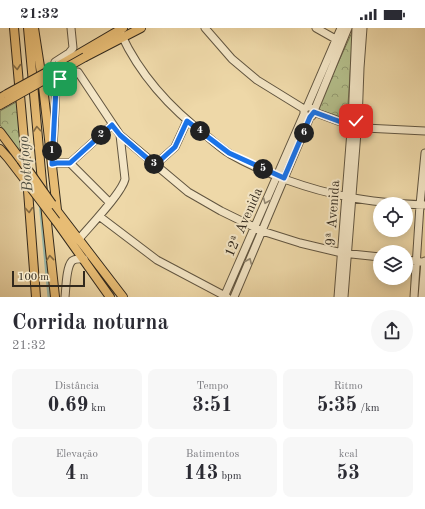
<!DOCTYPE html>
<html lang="pt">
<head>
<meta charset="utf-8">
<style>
  body { margin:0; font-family:"Old Standard TT",serif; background:#f7f7f7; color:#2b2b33; height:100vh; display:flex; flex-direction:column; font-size:15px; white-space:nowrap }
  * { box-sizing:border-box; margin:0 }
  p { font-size:13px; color:#7c7c81 }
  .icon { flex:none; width:22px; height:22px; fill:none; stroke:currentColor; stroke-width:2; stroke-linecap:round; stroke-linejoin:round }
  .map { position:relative; height:269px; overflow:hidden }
  .details { display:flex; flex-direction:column; background:#fff; flex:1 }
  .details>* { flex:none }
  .fabs { position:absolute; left:373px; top:169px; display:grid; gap:8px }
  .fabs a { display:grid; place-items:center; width:40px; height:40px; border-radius:50%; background:#fff; box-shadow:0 2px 10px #0003; font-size:20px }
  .scale { position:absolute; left:12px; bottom:10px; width:73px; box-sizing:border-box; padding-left:4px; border:2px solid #32291d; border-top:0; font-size:11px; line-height:14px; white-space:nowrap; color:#32291d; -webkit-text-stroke:3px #f4e6c6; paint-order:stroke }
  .pin { position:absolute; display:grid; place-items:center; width:34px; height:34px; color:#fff; margin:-17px; border-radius:8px; box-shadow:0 2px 6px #0006 }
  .km { position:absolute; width:20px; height:20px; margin:-10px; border-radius:50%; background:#222; color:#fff; font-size:11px; line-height:20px; text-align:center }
  .round { display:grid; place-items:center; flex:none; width:42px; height:42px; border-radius:21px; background:#f7f7f7 }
  .headline { display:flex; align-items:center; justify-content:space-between; height:68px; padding:0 12px }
  h1 { font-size:22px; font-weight:800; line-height:30px }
  .metrics { display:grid; grid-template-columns:repeat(3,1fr); gap:6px; height:68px; padding:4px 12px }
  .metrics div { display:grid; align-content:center; border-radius:8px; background:#f7f7f7; text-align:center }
  .metrics b { font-size:20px; font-weight:800 }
  .metrics small { font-size:11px; font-weight:400 }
  .metrics p { font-size:11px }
  .status { display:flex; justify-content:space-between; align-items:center; height:28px; padding:0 20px; background:#fff; direction:ltr }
  .status svg { height:11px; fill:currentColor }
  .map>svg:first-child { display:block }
</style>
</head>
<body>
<div class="status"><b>21:32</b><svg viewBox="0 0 49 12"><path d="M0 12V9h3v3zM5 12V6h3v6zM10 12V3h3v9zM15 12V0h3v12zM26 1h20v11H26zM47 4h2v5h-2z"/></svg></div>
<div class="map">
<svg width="425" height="269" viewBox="0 0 425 269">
  <defs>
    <pattern id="park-crowns" width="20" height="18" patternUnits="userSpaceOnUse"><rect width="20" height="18" fill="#b4bf8b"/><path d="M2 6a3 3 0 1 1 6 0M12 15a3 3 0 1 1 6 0" fill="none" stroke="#939b71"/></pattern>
  </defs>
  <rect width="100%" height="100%" fill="#eed8a8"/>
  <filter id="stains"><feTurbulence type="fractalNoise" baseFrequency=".005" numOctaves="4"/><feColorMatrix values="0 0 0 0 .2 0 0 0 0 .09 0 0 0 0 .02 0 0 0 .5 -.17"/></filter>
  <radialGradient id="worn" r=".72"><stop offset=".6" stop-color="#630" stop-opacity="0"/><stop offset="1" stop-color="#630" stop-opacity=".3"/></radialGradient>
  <!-- park -->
  <path fill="url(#park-crowns)" stroke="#737454" d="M 353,2 L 347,91 L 317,81 Z
    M 20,72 L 24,129 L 0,97 L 0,83 Z"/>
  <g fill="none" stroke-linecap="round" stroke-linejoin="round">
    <!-- canal -->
    <path stroke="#99b9ac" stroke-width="5" d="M 41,174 L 50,269"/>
    <defs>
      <path id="minor" d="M 205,0 L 232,31 L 257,52 L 304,81
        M 316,0 L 339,13
        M 121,6 C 140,47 172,82 208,109 C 215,115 222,121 230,126 C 265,146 310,162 349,169 C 373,174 401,176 425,177
        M 55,34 L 69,25 L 73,20 L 71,0
        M 307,79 L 341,0
        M 314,83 L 348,0
        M 314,84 L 349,97
        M 352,94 L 356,0
        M 358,94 L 360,40 L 363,0
        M 360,101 L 360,96 L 356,93 L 352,94 L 349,97 L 351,103 L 355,104 L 360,101 L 365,100 L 425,103
        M 53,121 L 56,59 C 60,49 66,45 78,44 L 120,107 L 188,164 L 221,183 L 262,203 L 300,215 L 342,225 L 380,229
        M 52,131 L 52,136 L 57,135 L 70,135
        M 70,135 L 112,97
        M 70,135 L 110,175
        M 155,137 L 175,119 L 187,93
        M 99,188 L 157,232 L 227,269
        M 79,211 C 89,199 122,165 125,151 L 120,107
        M 406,232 L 422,234
        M 65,269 C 66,261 66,239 72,233 C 75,230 80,231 84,231
        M 224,269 L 304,86 L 304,81 L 309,78 L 313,81 L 314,84 L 312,88 L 308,89 L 304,86
        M 234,269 L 310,89
        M 338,269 L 351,103
        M 344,269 L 357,104
        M 414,269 L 420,177 L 425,125
        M 422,269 L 425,233"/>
      <path id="major" d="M 14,0 L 25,123 L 36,269
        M 28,0 L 43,165
        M 34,0 L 43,58 L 57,182
        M 85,29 L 141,0
        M 58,38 L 123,0
        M 0,70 L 7,66
        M 0,77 L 7,73
        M 0,104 L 21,132
        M 0,121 L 8,130 L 25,152
        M 45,176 L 55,269
        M 54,179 L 123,269
        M 56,193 L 110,269"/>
    </defs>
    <!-- minor casing -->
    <use href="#minor" stroke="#615540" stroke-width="9"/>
    <!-- major casing -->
    <use href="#major" stroke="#32291d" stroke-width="10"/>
    <!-- minor -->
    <use href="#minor" stroke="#f4e6c6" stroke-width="7"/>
    <!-- major -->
    <use href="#major" stroke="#e7bc74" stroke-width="8"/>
    <defs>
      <path id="major-bridge" d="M 7,66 L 58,38
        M 7,73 L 85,29
        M 21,132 L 52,176
        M 25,152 L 56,193"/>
    </defs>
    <!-- major-bridge casing -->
    <use href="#major-bridge" stroke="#32291d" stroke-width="10" stroke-linecap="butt"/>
    <!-- major-bridge -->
    <use href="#major-bridge" stroke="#e7bc74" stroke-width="8"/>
  </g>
  <!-- one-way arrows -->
  <defs><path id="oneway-chevron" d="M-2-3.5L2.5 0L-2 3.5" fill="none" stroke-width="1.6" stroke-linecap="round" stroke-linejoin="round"/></defs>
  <g stroke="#836b44">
    <use href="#oneway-chevron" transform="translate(17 39) rotate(85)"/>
    <use href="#oneway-chevron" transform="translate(37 101) rotate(-95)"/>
    <use href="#oneway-chevron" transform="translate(29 182) rotate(86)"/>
    <use href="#oneway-chevron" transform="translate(50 230) rotate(-96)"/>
  </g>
  <g stroke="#938872">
    <use href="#oneway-chevron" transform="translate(266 173) rotate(113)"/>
    <use href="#oneway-chevron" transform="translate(249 233) rotate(-67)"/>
  </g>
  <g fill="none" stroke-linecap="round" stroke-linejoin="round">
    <defs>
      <path id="route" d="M 60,51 L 56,60 L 52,136 L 57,135 L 70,135 L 112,97 L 120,107 L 155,137 L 175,119 L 187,93 L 229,125 L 284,150 L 310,89 L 314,84 L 349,97 L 352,94 L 356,93"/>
    </defs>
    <!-- route casing -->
    <use href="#route" stroke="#fff" stroke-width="8"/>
    <!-- route -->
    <use href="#route" stroke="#1a73e8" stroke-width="5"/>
  </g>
  <g text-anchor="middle" stroke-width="4" stroke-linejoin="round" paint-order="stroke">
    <!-- street labels -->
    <g font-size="14" fill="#32291d" stroke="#f4e6c6">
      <text transform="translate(332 185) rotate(-86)" y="5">9ª Avenida</text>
      <text transform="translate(243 194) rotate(-66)" y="5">12ª Avenida</text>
    </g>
    <!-- water labels -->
    <g font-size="15" font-style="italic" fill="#4c4d41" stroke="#f4e6c6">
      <text transform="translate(25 136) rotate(-95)" y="5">Botafogo</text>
    </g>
  </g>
  <rect width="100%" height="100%" filter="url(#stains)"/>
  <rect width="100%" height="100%" fill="url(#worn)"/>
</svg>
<div class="fabs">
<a><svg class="icon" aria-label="locate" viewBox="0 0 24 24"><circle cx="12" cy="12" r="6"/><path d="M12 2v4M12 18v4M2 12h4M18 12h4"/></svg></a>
<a><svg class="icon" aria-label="layers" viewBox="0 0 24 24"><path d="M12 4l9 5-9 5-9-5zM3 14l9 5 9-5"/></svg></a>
</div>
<div class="scale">100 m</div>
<div class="pin" style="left:60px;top:51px;background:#1e9e55"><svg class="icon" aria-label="arrive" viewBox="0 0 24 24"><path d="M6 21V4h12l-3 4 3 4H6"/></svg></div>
<div class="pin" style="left:356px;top:93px;background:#d93025"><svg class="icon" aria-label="check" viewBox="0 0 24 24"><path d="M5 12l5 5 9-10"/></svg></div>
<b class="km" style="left:52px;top:123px">1</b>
<b class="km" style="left:101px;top:107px">2</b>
<b class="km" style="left:154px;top:136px">3</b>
<b class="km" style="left:200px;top:103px">4</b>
<b class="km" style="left:263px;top:141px">5</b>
<b class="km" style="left:304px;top:105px">6</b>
</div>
<section class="details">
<div class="headline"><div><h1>Corrida noturna</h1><p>21:32</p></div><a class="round"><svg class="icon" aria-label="share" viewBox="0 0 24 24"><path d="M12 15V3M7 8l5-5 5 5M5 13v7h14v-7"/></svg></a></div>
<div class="metrics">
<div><p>Distância</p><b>0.69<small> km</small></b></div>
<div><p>Tempo</p><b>3:51</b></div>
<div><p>Ritmo</p><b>5:35<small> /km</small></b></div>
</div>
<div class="metrics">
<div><p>Elevação</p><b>4<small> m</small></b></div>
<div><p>Batimentos</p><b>143<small> bpm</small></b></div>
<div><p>kcal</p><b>53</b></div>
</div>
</section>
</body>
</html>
